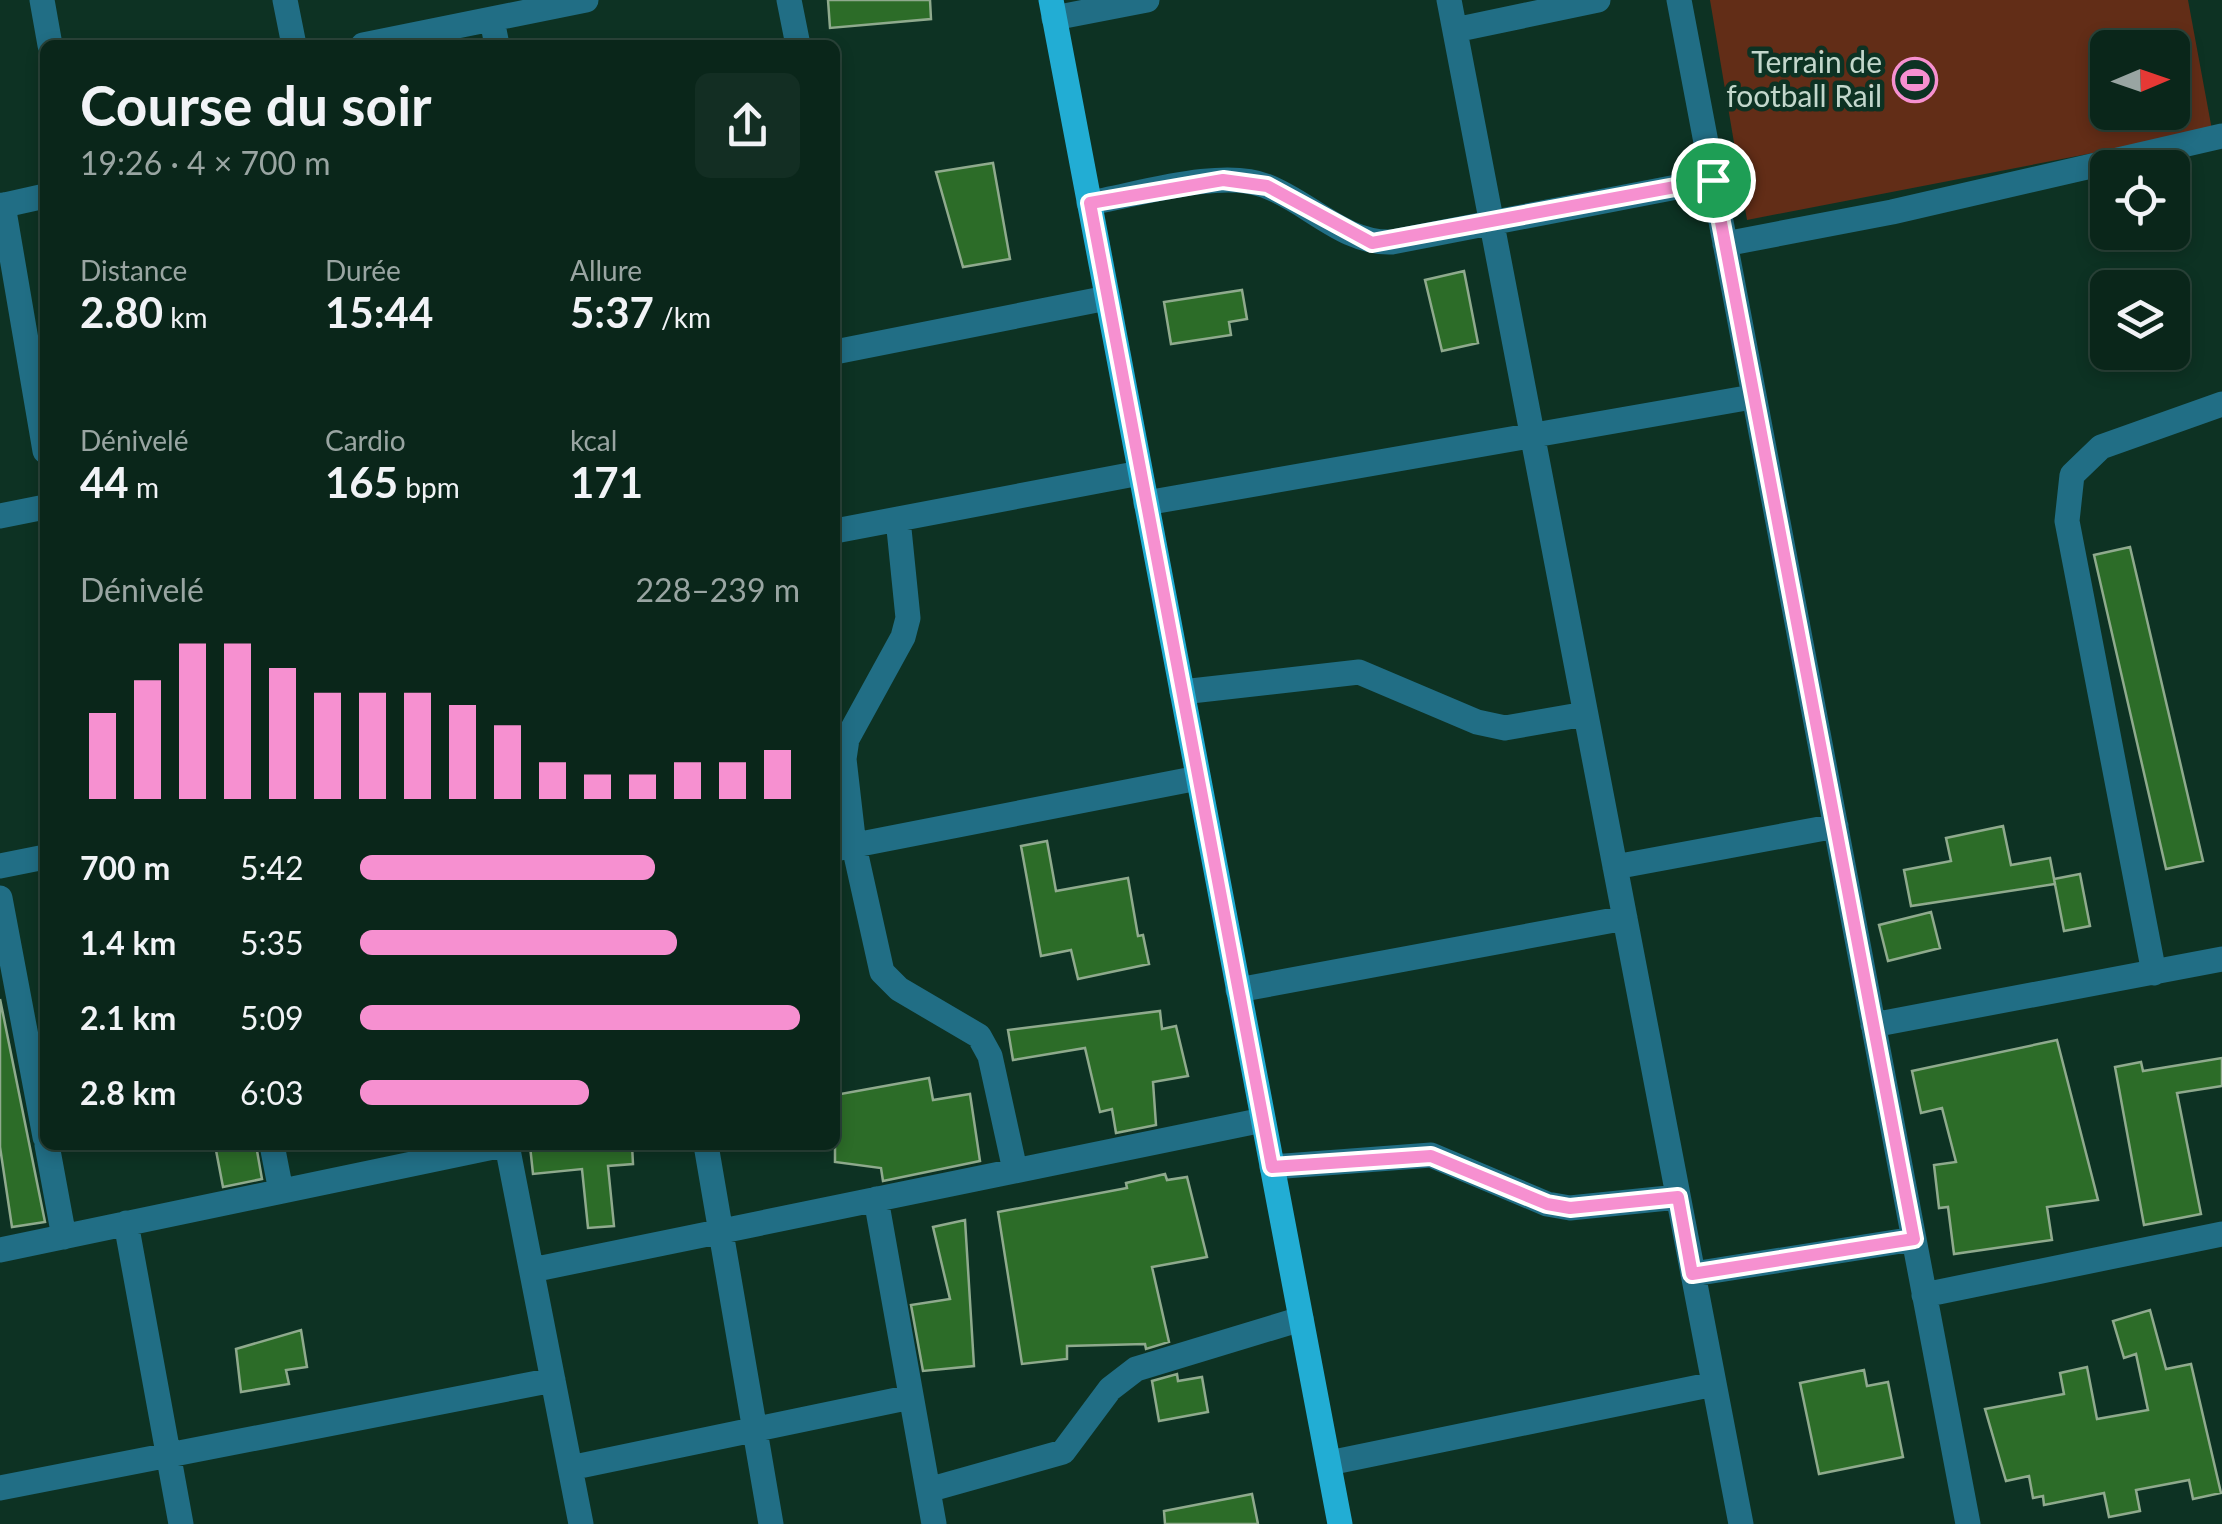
<!DOCTYPE html>
<html lang="fr">
<head>
<meta charset="utf-8">
<style>
  body { margin:0; font-family:Lato,sans-serif; background:#132e23; color:#f1f3f6; height:100vh; display:flex; flex-direction:column; font-size:38px; white-space:nowrap }
  * { box-sizing:border-box; margin:0 }
  p { font-size:32px; color:#99a5a2 }
  .icon { flex:none; width:55px; height:55px; fill:none; stroke:currentColor; stroke-width:2; stroke-linecap:round; stroke-linejoin:round }
  .map { position:relative; flex:1; overflow:hidden }
  .side { position:absolute; left:40px; top:40px; width:800px; height:1110px; display:flex; flex-direction:column; background:#0a261a; border-radius:15px; box-shadow:0 5px 15px #0003,0 0 0 2px #2a4339 }
  .side>* { flex:none }
  .needle { width:65px; rotate:88deg }
  .buttons { position:absolute; left:2090px; top:30px; display:grid; gap:20px }
  .buttons a { display:grid; place-items:center; width:100px; height:100px; border-radius:15px; background:#0a261a; box-shadow:0 5px 15px #0003,0 0 0 2px #2a4339; font-size:50px }
  .pin { position:absolute; display:grid; place-items:center; width:85px; height:85px; color:#fff; margin:-42px; border:5px solid #fff; border-radius:50%; box-shadow:0 2px 10px #0007 }
  .round { display:grid; place-items:center; flex:none; width:105px; height:105px; border-radius:15px; background:#132e23 }
  .headline { display:flex; align-items:center; justify-content:space-between; height:170px; padding:0 40px }
  h1 { font-size:55px; font-weight:700; line-height:75px }
  .stats { display:grid; grid-template-columns:repeat(3,1fr); gap:15px; height:170px; padding:10px 40px }
  .stats div { display:grid; align-content:center }
  .stats b { font-size:42px; font-weight:700 }
  .stats small { font-size:28px; font-weight:400 }
  .stats p { font-size:28px }
  .chart { height:280px; padding:20px 40px }
  .chart p { display:flex; justify-content:space-between }
  .chart svg { width:100%; height:180px; margin-top:10px; stroke:#f690d0; stroke-width:6 }
  ul { padding:0 40px; list-style:none; font-size:32px }
  li { display:grid; grid-template-columns:160px 120px 1fr; align-items:center; height:75px }
  li i { height:25px; border-radius:12px; background:#f690d0 }
  .map>svg:first-child { display:block }
</style>
</head>
<body>
<div class="map">
<svg width="2222" height="1524" viewBox="0 0 2222 1524">
  <rect width="100%" height="100%" fill="#0d3223"/>
  <!-- green -->
  <path fill="#622d17" fill-rule="evenodd" d="M 1710,0 L 2188,0 L 2212,130 L 1747,220 ZM 2108,48 L 2172,48 L 2172,112 L 2108,112 Z"/>
  <!-- building -->
  <path fill="#2c6c28" stroke="#8faa8d" stroke-width="2.5" d="M 828,0 L 930,0 L 931,19 L 830,28 Z
    M 993,163 L 1010,259 L 963,267 L 936,172 Z
    M 1464,271 L 1478,343 L 1442,351 L 1425,280 Z
    M 1242,290 L 1247,319 L 1229,322 L 1231,335 L 1171,344 L 1164,302 Z
    M 2130,547 L 2203,861 L 2166,869 L 2094,555 Z
    M 2003,826 L 2011,865 L 2050,858 L 2055,884 L 1911,906 L 1904,870 L 1951,861 L 1946,838 Z
    M 1047,841 L 1056,891 L 1128,878 L 1138,936 L 1143,935 L 1149,964 L 1078,979 L 1071,950 L 1041,956 L 1021,846 Z
    M 2080,874 L 2090,926 L 2064,931 L 2054,879 Z
    M 1931,912 L 1940,948 L 1888,961 L 1879,925 Z
    M 0,999 L 45,1222 L 12,1227 L 0,1147 Z
    M 1160,1011 L 1162,1029 L 1176,1026 L 1188,1076 L 1153,1082 L 1156,1125 L 1116,1133 L 1112,1109 L 1100,1112 L 1085,1048 L 1013,1060 L 1008,1030 Z
    M 2057,1040 L 2098,1200 L 2047,1207 L 2052,1240 L 1954,1254 L 1948,1207 L 1939,1208 L 1934,1165 L 1956,1162 L 1942,1108 L 1921,1113 L 1912,1071 Z
    M 2222,1058 L 2222,1086 L 2177,1093 L 2201,1214 L 2144,1225 L 2115,1067 L 2141,1062 L 2143,1071 Z
    M 929,1078 L 933,1100 L 970,1094 L 980,1161 L 883,1181 L 881,1168 L 835,1162 L 835,1095 Z
    M 215,1145 L 256,1145 L 262,1179 L 223,1187 Z
    M 632,1145 L 633,1164 L 608,1166 L 614,1226 L 588,1228 L 582,1169 L 533,1174 L 530,1146 Z
    M 1165,1174 L 1167,1180 L 1187,1177 L 1207,1257 L 1152,1267 L 1169,1342 L 1146,1349 L 1145,1344 L 1067,1346 L 1067,1359 L 1022,1364 L 998,1212 L 1127,1188 L 1126,1183 Z
    M 965,1220 L 974,1366 L 923,1371 L 911,1305 L 950,1299 L 933,1227 Z
    M 2150,1310 L 2166,1369 L 2191,1364 L 2221,1493 L 2193,1499 L 2189,1480 L 2136,1490 L 2140,1511 L 2109,1517 L 2104,1493 L 2044,1505 L 2043,1496 L 2033,1498 L 2029,1476 L 2006,1481 L 1985,1409 L 2064,1394 L 2060,1373 L 2087,1367 L 2097,1419 L 2148,1410 L 2136,1354 L 2124,1358 L 2113,1321 Z
    M 301,1330 L 307,1367 L 286,1370 L 289,1384 L 241,1392 L 236,1349 Z
    M 1864,1370 L 1867,1386 L 1888,1382 L 1903,1457 L 1819,1474 L 1800,1383 Z
    M 1177,1374 L 1178,1381 L 1202,1377 L 1208,1412 L 1159,1421 L 1152,1381 Z
    M 1252,1494 L 1258,1524 L 1165,1524 L 1164,1511 Z"/>
  <g fill="none" stroke-linecap="round" stroke-linejoin="round">
    <!-- minor -->
    <path stroke="#216e85" stroke-width="25" d="M 42,0 L 50,45
      M 285,0 L 294,45
      M 789,0 L 798,45
      M 1449,0 L 1741,1524
      M 1679,0 L 1968,1524
      M 1054,18 L 1147,0
      M 492,20 L 497,45
      M 1455,30 L 1598,0
      M 363,45 L 586,0
      M 1089,203 C 1137,195 1222,168 1266,186 C 1309,202 1344,244 1392,242 L 1713,180
      M 3,205 L 45,451
      M 0,206 L 45,196
      M 1725,244 L 1892,212 L 2222,136
      M 835,352 L 1107,298
      M 1146,503 L 1752,397
      M 0,516 L 45,507
      M 898,519 L 908,618 L 903,637 L 847,739 L 844,759 L 854,846 L 882,972 L 899,989 L 979,1036 L 990,1056 L 1015,1170
      M 835,531 L 1140,473
      M 1182,692 L 1359,672 L 1477,722 L 1505,728 L 1585,714
      M 835,849 L 1198,778
      M 0,866 L 45,857
      M 1615,867 L 1836,826
      M 0,898 L 45,1137
      M 2154,973 L 2067,521 L 2072,475 L 2101,447 L 2222,404
      M 1238,990 L 1625,918
      M 1873,1025 L 2222,959
      M 47,1145 L 64,1237
      M 272,1145 L 281,1191
      M 507,1145 L 581,1524
      M 706,1145 L 771,1524
      M 1272,1167 L 1431,1155 L 1547,1204 L 1570,1208 L 1678,1197
      M 876,1199 L 934,1524
      M 126,1223 L 181,1524
      M 0,1250 L 503,1145
      M 532,1270 L 1263,1120
      M 1693,1274 L 1914,1239
      M 1924,1295 L 2222,1234
      M 1329,1463 L 1714,1384
      M 570,1468 L 911,1397
      M 0,1488 L 553,1380
      M 928,1490 L 1063,1452 L 1110,1389 L 1136,1369 L 1301,1319"/>
    <!-- major -->
    <path stroke="#22add4" stroke-width="25" d="M 1051,0 L 1340,1524"/>
  </g>
  <g fill="none" stroke-linecap="round" stroke-linejoin="round">
    <defs>
      <path id="route" d="M 1223,180 L 1267,186 L 1372,243 L 1713,180 L 1914,1239 L 1692,1274 L 1678,1197 L 1570,1208 L 1547,1204 L 1431,1156 L 1272,1167 L 1090,203 Z"/>
    </defs>
    <!-- route casing -->
    <use href="#route" stroke="#fff" stroke-width="20"/>
    <!-- route -->
    <use href="#route" stroke="#f690d0" stroke-width="12"/>
  </g>
  <!-- icons -->
  <defs>
    <symbol id="stadium-ring" viewBox="-11 -11 22 22"><circle r="9.5" fill="#0d3223" stroke="#f690d0" stroke-width="1.5"/><path d="M0-5a6.5 5 0 1 0 0 10a6.5 5 0 1 0 0-10ZM-3.5-1.8h7v3.6h-7Z" fill="#f690d0"/></symbol>
  </defs>
  <g fill-rule="evenodd">
    <use href="#stadium-ring" x="1890" y="55" width="50" height="50"/>
  </g>
  <g text-anchor="middle" stroke-width="9" stroke-linejoin="round" paint-order="stroke">
    <!-- poi labels -->
    <g font-size="30" fill="#c3d7cc" stroke="#0d3223" text-anchor="end">
      <text x="1882" y="73">Terrain de<tspan x="1882" dy="34">football Rail</tspan></text>
    </g>
  </g>
</svg>
<div class="buttons">
<a><svg class="needle" viewBox="-14 -14 28 28"><path d="M0-13l5 13h-10z" fill="#e53935"/><path d="M0 13l5-13h-10z" fill="#99a5a2"/></svg></a>
<a><svg class="icon" aria-label="locate" viewBox="0 0 24 24"><circle cx="12" cy="12" r="6"/><path d="M12 2v4M12 18v4M2 12h4M18 12h4"/></svg></a>
<a><svg class="icon" aria-label="layers" viewBox="0 0 24 24"><path d="M12 4l9 5-9 5-9-5zM3 14l9 5 9-5"/></svg></a>
</div>
<div class="pin" style="left:1713px;top:180px;background:#1e9e55"><svg class="icon" aria-label="arrive" viewBox="0 0 24 24"><path d="M6 21V4h12l-3 4 3 4H6"/></svg></div>
<section class="side">
<div class="headline"><div><h1>Course du soir</h1><p>19:26 · 4 × 700 m</p></div><a class="round"><svg class="icon" aria-label="share" viewBox="0 0 24 24"><path d="M12 15V3M7 8l5-5 5 5M5 13v7h14v-7"/></svg></a></div>
<div class="stats">
<div><p>Distance</p><b>2.80<small> km</small></b></div>
<div><p>Durée</p><b>15:44</b></div>
<div><p>Allure</p><b>5:37<small> /km</small></b></div>
</div>
<div class="stats">
<div><p>Dénivelé</p><b>44<small> m</small></b></div>
<div><p>Cardio</p><b>165<small> bpm</small></b></div>
<div><p>kcal</p><b>171</b></div>
</div>
<div class="chart"><p><span>Dénivelé</span>228–239 m</p>
<svg viewBox="0 0 160 44" preserveAspectRatio="none"><path d="M5 44V23M15 44V15M25 44V6M35 44V6M45 44V12M55 44V18M65 44V18M75 44V18M85 44V21M95 44V26M105 44V35M115 44V38M125 44V38M135 44V35M145 44V35M155 44V32"/></svg>
</div>
<ul>
<li><b>700 m</b>5:42<i style="width:67%"></i></li>
<li><b>1.4 km</b>5:35<i style="width:72%"></i></li>
<li><b>2.1 km</b>5:09<i style="width:100%"></i></li>
<li><b>2.8 km</b>6:03<i style="width:52%"></i></li>
</ul>
</section>
</div>
</body>
</html>
